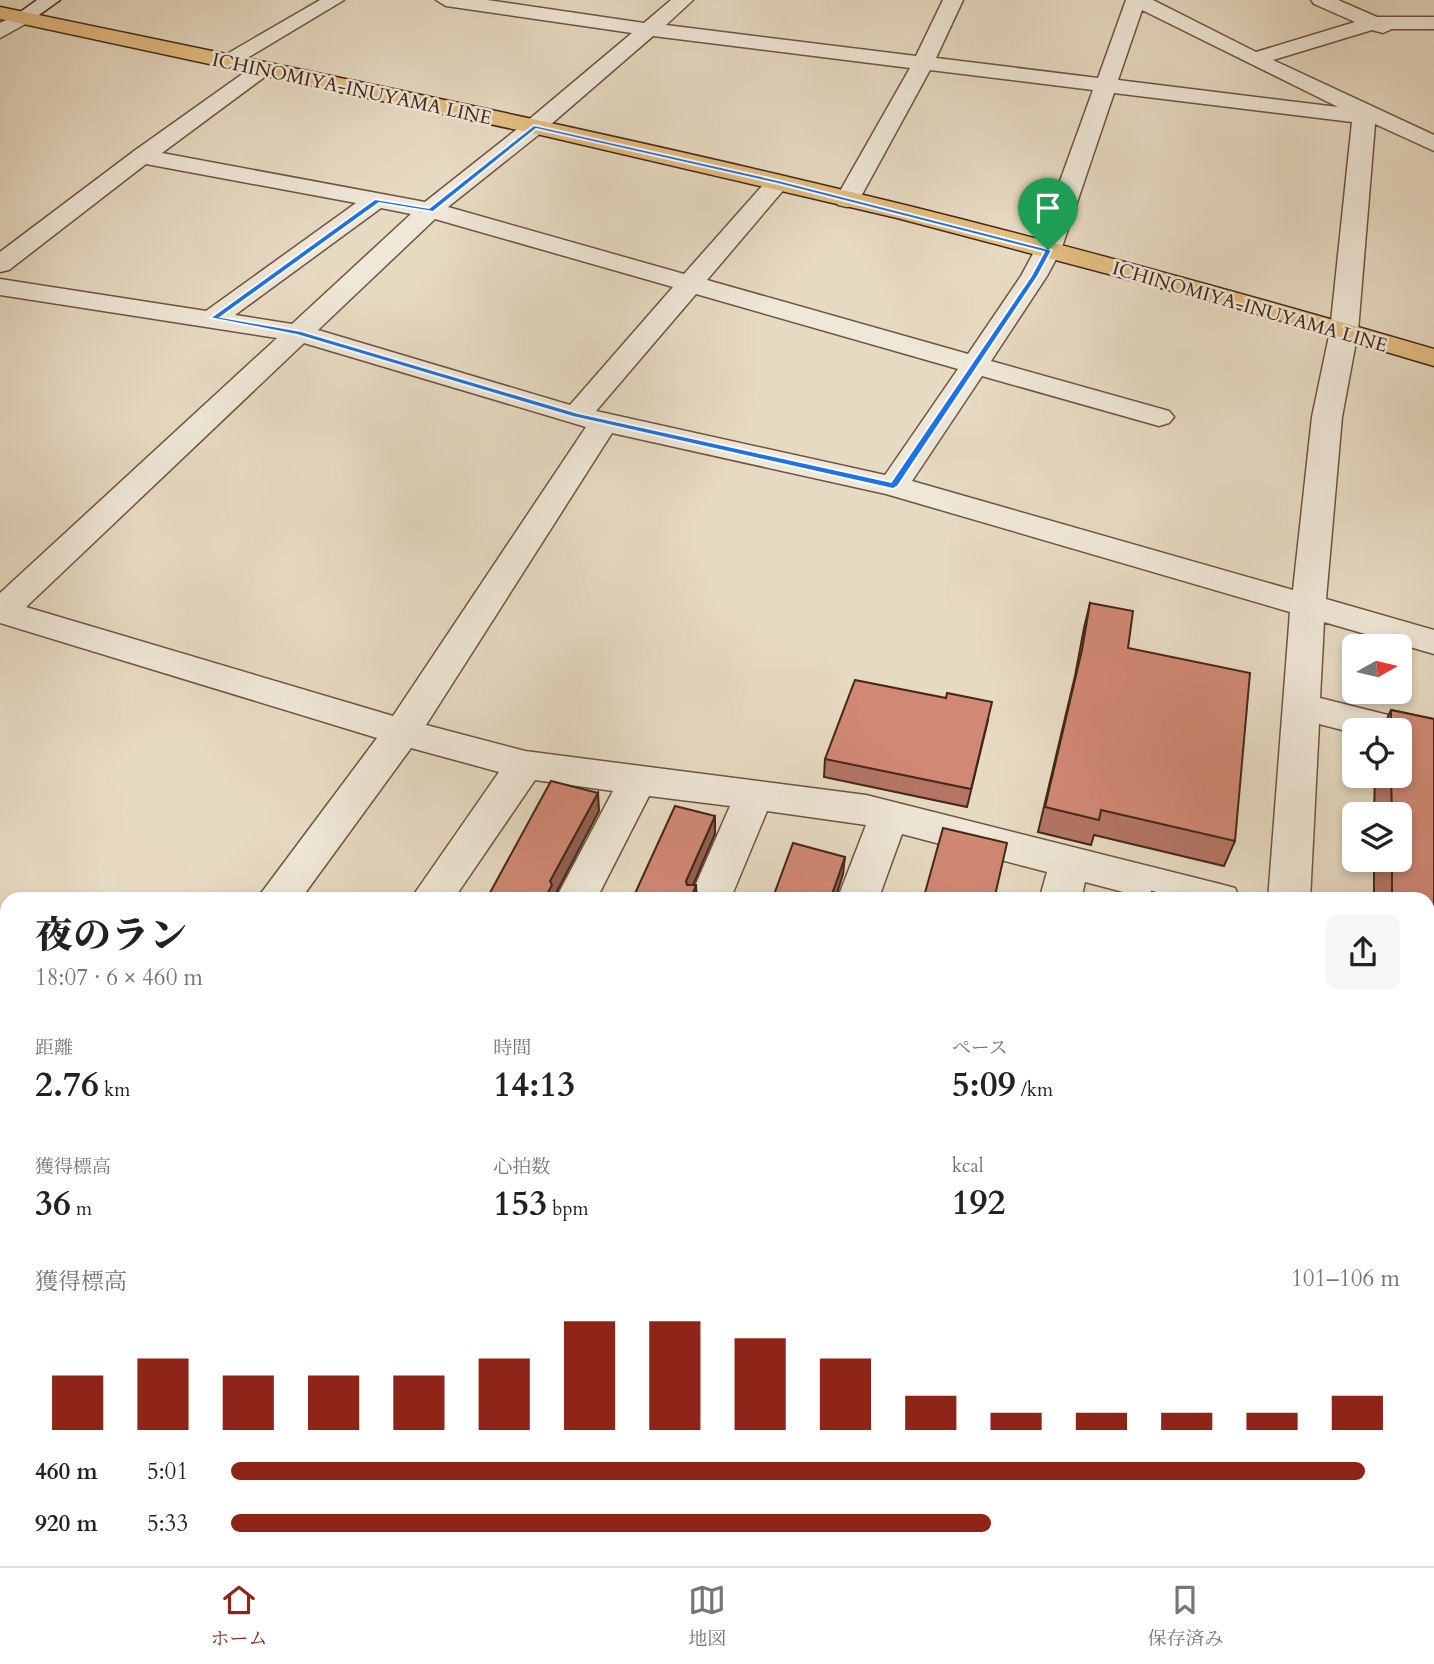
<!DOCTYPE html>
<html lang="ja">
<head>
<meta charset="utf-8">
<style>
  body { margin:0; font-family:Cardo,"Noto Serif JP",serif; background:#f6f6f6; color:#222; height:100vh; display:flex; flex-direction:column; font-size:26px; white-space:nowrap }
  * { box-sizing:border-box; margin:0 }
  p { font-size:23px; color:#767676 }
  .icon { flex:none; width:38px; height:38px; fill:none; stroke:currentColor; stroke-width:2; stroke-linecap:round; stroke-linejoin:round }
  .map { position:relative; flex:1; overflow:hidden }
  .side { position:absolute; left:0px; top:892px; width:1435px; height:674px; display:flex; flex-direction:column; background:#fff; border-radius:21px 21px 0 0; box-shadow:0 4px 10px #0003 }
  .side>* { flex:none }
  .needle { width:46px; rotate:82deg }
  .controls { position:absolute; left:1342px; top:634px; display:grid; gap:14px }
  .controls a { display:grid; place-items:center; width:70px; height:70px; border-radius:10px; background:#fff; box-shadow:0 4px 10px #0003; font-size:35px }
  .pin { position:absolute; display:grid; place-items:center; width:60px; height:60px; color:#fff; margin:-72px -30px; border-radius:50% 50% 50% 0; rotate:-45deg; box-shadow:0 0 7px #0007 }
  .pin .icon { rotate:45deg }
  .round { display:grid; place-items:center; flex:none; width:74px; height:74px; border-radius:10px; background:#f6f6f6 }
  .head { display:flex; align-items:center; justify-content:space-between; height:119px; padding:0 35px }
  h1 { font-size:38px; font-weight:800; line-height:52px }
  .stats { display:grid; grid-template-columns:repeat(3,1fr); gap:10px; height:119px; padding:7px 35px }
  .stats div { display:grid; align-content:center }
  .stats b { font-size:35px; font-weight:800 }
  .stats small { font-size:19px; font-weight:400 }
  .stats p { font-size:19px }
  .chart { height:196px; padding:14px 35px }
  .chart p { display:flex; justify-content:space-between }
  .chart svg { width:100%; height:126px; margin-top:7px; stroke:#8f2418; stroke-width:6 }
  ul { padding:0 35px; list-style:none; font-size:23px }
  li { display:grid; grid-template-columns:112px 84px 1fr; align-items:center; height:52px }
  li i { height:18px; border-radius:9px; background:#8f2418 }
  .menu { display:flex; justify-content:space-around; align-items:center; height:98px; border-top:2px solid #e0e0e0; background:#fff; font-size:19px; color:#767676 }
  .menu a { display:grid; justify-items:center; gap:4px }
  .menu .on { color:#8f2418 }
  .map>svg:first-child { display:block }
</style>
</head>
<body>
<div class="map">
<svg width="1434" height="1566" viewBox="0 0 1434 1566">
  <rect width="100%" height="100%" fill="#e7dac2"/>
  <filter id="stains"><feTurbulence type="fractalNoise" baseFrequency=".00286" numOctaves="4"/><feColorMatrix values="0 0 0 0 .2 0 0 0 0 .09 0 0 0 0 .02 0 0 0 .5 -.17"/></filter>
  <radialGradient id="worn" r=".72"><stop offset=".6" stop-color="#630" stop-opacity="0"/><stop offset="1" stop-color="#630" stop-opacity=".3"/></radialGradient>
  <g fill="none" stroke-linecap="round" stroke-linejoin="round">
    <defs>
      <path id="street" d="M 320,0 L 344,0 L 234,66 L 220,66 L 216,62 L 220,58 Z
        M 436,0 L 487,0 L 644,23 L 671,0 L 693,0 L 666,25 L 916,56 L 943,0 L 963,0 L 936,58 L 1098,78 L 1126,0 L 1153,0 L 1256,52 L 1355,22 L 1314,4 L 1311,0 L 1338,0 L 1377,17 L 1434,17 L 1434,29 L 1392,29 L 1383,33 L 1372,30 L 1273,60 L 1434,135 L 1434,151 L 1375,124 L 1358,331 L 1342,417 L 1326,599 L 1434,630 L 1434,654 L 1324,622 L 1320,698 L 1412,721 L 1418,730 L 1412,739 L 1400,743 L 1400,730 L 1354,730 L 1354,733 L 1319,724 L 1310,900 L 1268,900 L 1290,612 L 886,494 L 612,433 L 426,725 L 525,751 L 866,795 L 1220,884 L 1235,888 L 1240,900 L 1154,900 L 1085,882 L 1081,900 L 1039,900 L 1047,872 L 902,834 L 878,900 L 837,900 L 866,825 L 767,811 L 730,900 L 689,900 L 730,806 L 649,796 L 596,900 L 555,900 L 613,791 L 535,780 L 453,900 L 410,900 L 499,772 L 411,748 L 300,900 L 256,900 L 377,738 L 0,623 L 0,593 L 277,338 L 0,295 L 0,279 L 206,311 L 356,203 L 146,164 L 9,270 L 0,272 L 0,252 L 134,151 L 255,65 L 271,65 L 274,70 L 162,153 L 425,202 L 526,122 L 632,33 L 446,6 ZM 1142,10 L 1338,107 L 1118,80 ZM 653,36 L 910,68 L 835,200 L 838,205 L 847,207 L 856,205 L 859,200 L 930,70 L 1093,90 L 1035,250 L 1021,276 L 968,354 L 707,280 L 786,187 L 790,182 L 786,177 L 778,175 L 770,177 L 684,274 L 448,207 L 542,132 ZM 1114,93 L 1352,122 L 1330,331 L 1312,417 L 1293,590 L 912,481 L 982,376 L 1159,426 L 1169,423 L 1174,417 L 1169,411 L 991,361 L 1047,276 L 1061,250 ZM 381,208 L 411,214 L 292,324 L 235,315 ZM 435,219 L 673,287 L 570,405 L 318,330 ZM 696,294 L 958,369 L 885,475 L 596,411 ZM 304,343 L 586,427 L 393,716 L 26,607 Z
        M 22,12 L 29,14 L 32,18 L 29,22 L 0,38 L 0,23 Z
        M 1428,1041 L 1434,1042 L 1434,1082 L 1428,1081 Z
        M 0,1052 L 7,1054 L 7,1094 L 0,1092 Z
        M 7,1291 L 7,1353 L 0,1356 L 0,1294 Z
        M 1428,1338 L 1434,1339 L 1434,1391 L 1428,1390 Z
        M 596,1559 L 654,1559 L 653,1566 L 595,1566 Z
        M 1229,1559 L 1287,1559 L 1287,1566 L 1229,1566 Z"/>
      <path id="secondary" d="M 37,0 L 60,0 L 29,22 L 15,22 L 12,18 Z"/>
      <path id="primary" d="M 0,7 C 302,70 605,131 905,205 C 1082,249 1259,298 1434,349 L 1434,366 L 1248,311 L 897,218 L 541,135 L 0,19 Z"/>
    </defs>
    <!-- street casing -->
    <use href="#street" stroke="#6c5442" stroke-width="3"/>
    <!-- secondary casing -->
    <use href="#secondary" stroke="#432718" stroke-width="3"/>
    <!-- primary casing -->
    <use href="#primary" stroke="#432718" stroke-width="3"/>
    <!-- street -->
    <use href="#street" fill="#efe7d7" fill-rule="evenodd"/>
    <!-- secondary -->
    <use href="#secondary" fill="#efe7d7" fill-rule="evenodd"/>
    <!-- primary -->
    <use href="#primary" fill="#e4bd81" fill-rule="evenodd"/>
  </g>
  <!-- wall -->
  <path fill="#b47565" stroke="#432718" stroke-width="2" d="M 1090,603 L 1128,648 L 1235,841 L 1224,866 L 1094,835 L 1091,845 L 1038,832 L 1075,676 L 1084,628 Z
    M 1391,710 L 1434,719 L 1434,1006 L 1428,1004 L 1428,900 L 1374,900 L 1374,859 L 1400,859 L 1400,814 L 1374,814 L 1375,775 L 1400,775 L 1400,730 L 1382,730 Z
    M 988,720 L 967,807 L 824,777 L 825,759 Z
    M 1431,1089 L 1434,1090 L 1434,1228 L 1428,1178 L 1428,1093 Z"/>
  <!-- shaded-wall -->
  <path fill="#925f52" stroke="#432718" stroke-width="2" d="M 598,793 L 599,811 L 554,897 L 554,900 L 544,900 L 550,881 Z
    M 715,816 L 715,834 L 687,899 L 686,881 Z
    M 845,857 L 843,874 L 835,900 L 830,900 Z
    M 696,885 L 697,900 L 690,900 Z"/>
  <!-- building -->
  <path fill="#d18875" stroke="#432718" stroke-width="2" d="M 1090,603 L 1133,611 L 1128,648 L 1250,673 L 1235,841 L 1101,810 L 1099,820 L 1045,807 L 1082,650 Z
    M 855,680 L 946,698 L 947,693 L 992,702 L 971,789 L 825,759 Z
    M 1391,710 L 1434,719 L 1434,969 L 1428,968 L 1428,900 L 1392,900 L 1392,859 L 1400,859 L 1400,814 L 1392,814 L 1391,775 L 1400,775 L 1400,730 L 1391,730 Z
    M 551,781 L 598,793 L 550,881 L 552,885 L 544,900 L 486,900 Z
    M 675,806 L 715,816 L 686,881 L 687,885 L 696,885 L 690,900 L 632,900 Z
    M 943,828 L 1007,843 L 994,900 L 923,900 Z
    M 793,843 L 845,857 L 830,900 L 772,900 Z
    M 1152,892 L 1183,900 L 1151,900 Z
    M 1431,1089 L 1434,1090 L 1434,1114 Z"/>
  <!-- route -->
  <path fill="#1a73e8" stroke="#fff" stroke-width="2" fill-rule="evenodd" d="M 534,125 L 778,180 L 1052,250 L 1038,276 L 898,486 L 893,489 L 573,417 L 297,335 L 210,318 L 375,199 L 429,208 ZM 536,129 L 778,184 L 1044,252 L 1031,276 L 891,482 L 578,413 L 301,331 L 221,317 L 379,203 L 433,212 Z"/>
  <g text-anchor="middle" stroke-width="5" stroke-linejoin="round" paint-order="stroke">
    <!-- far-street labels -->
    <g font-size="19" fill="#432718" stroke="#efe7d7">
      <text transform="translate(352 88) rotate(12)" y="7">ICHINOMIYA-INUYAMA LINE</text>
      <text transform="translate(1250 306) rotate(16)" y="7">ICHINOMIYA-INUYAMA LINE</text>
    </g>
  </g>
  <rect width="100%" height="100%" filter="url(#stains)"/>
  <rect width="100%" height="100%" fill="url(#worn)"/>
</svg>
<div class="controls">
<a><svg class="needle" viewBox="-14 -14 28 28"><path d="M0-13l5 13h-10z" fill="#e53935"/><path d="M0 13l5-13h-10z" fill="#767676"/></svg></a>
<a><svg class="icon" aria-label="locate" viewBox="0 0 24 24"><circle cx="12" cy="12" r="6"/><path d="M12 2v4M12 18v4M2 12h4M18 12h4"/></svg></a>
<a><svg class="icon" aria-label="layers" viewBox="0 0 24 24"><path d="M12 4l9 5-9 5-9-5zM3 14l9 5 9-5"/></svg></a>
</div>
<div class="pin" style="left:1048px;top:250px;background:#1e9e55"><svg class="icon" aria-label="arrive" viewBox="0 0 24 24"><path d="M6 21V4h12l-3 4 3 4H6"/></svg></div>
<section class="side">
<div class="head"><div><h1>夜のラン</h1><p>18:07 · 6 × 460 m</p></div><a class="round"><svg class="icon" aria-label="share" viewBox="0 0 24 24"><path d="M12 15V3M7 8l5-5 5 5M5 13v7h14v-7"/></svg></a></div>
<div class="stats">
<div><p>距離</p><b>2.76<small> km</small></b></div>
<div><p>時間</p><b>14:13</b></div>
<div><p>ペース</p><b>5:09<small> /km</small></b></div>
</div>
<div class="stats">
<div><p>獲得標高</p><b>36<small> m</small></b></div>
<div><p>心拍数</p><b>153<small> bpm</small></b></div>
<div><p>kcal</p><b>192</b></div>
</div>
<div class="chart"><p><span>獲得標高</span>101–106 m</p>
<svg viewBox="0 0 160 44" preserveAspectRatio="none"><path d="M5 44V25M15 44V19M25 44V25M35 44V25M45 44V25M55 44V19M65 44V6M75 44V6M85 44V12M95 44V19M105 44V32M115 44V38M125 44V38M135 44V38M145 44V38M155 44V32"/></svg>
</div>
<ul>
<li><b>460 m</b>5:01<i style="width:97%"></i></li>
<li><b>920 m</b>5:33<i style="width:65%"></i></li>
</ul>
</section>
</div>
<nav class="menu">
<a class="on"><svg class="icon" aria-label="home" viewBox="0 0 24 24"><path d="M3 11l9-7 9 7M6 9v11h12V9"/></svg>ホーム</a>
<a><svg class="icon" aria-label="map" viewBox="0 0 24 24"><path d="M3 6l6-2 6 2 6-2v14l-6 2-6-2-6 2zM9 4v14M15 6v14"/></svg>地図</a>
<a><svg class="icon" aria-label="saved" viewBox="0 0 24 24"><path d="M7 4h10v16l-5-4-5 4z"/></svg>保存済み</a>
</nav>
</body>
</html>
